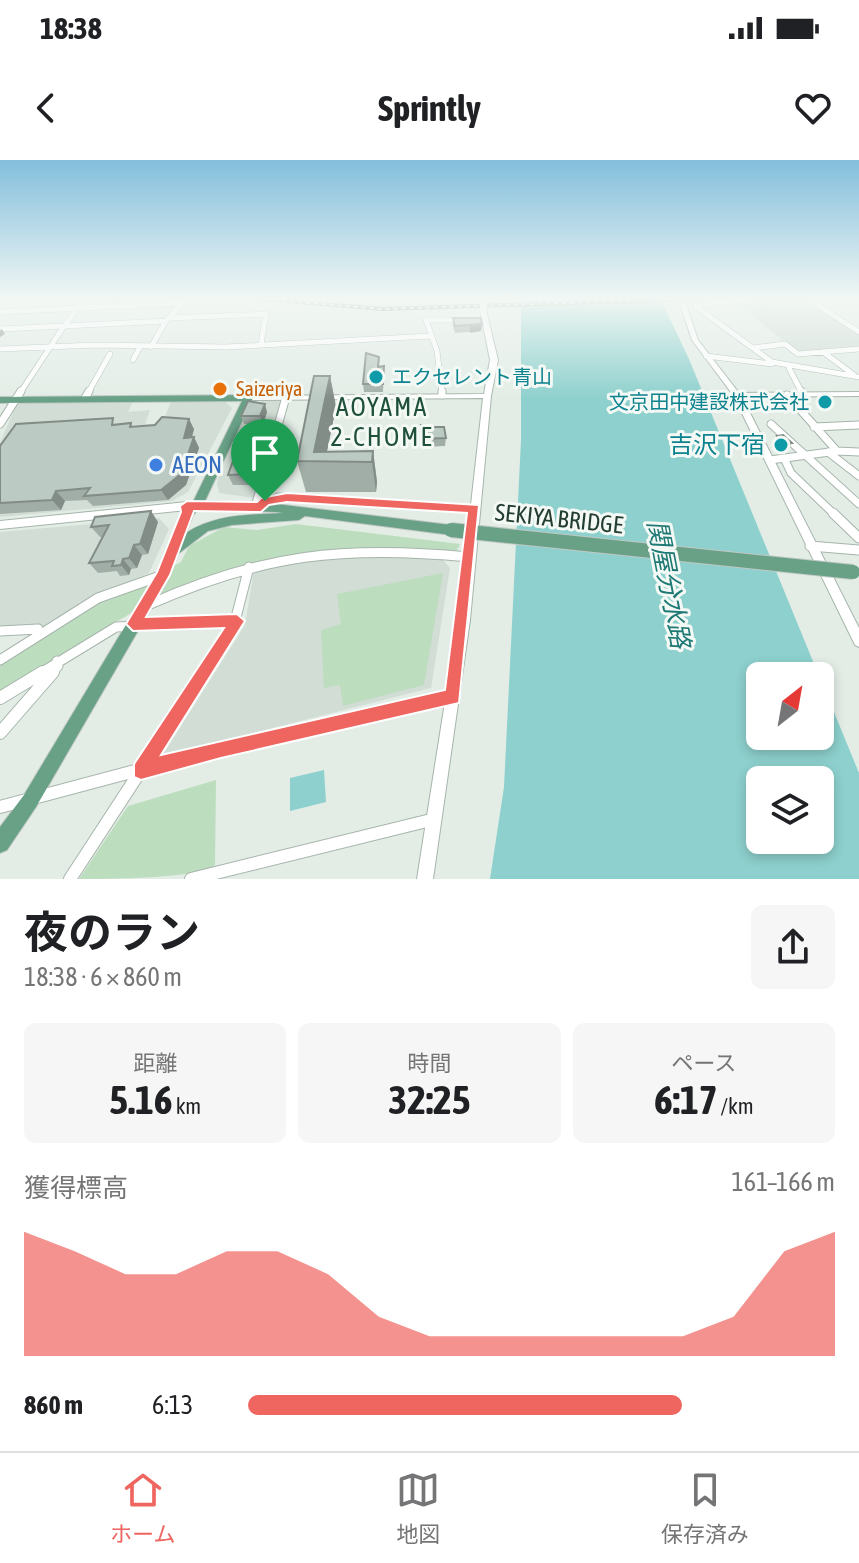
<!DOCTYPE html>
<html lang="ja">
<head>
<meta charset="utf-8">
<style>
  body { margin:0; font-family:"Asap Condensed","Noto Sans JP",sans-serif; background:#f6f6f6; color:#202124; height:100vh; display:flex; flex-direction:column; font-size:30px; white-space:nowrap }
  * { box-sizing:border-box; margin:0 }
  p { font-size:26px; color:#757577 }
  .icon { flex:none; width:44px; height:44px; fill:none; stroke:currentColor; stroke-width:2; stroke-linecap:round; stroke-linejoin:round }
  .map { position:relative; height:719px; overflow:hidden }
  .drawer { display:flex; flex-direction:column; background:#fff; flex:1 }
  .drawer>* { flex:none }
  .needle { width:52px; rotate:31deg }
  .buttons { position:absolute; left:746px; top:502px; display:grid; gap:16px }
  .buttons a { display:grid; place-items:center; width:88px; height:88px; border-radius:12px; background:#fff; box-shadow:0 4px 12px #0003; font-size:40px }
  .pin { position:absolute; display:grid; place-items:center; width:68px; height:68px; color:#fff; margin:-82px -34px; border-radius:50% 50% 50% 0; rotate:-45deg; box-shadow:0 0 8px #0007 }
  .pin .icon { rotate:45deg }
  .round { display:grid; place-items:center; flex:none; width:84px; height:84px; border-radius:12px; background:#f6f6f6 }
  .summary { display:flex; align-items:center; justify-content:space-between; height:136px; padding:0 24px }
  h1 { font-size:44px; font-weight:700; line-height:60px }
  .metrics { display:grid; grid-template-columns:repeat(3,1fr); gap:12px; height:136px; padding:8px 24px }
  .metrics div { display:grid; align-content:center; border-radius:12px; background:#f6f6f6; text-align:center }
  .metrics b { font-size:40px; font-weight:700 }
  .metrics small { font-size:22px; font-weight:400 }
  .metrics p { font-size:22px }
  .chart { height:224px; padding:16px 24px }
  .chart p { display:flex; justify-content:space-between }
  .chart svg { width:100%; height:144px; margin-top:8px; fill:#ef655f; opacity:.7 }
  ul { padding:0 24px; list-style:none; font-size:26px }
  li { display:grid; grid-template-columns:128px 96px 1fr; align-items:center; height:60px }
  li i { height:20px; border-radius:10px; background:#ef655f }
  .status { display:flex; justify-content:space-between; align-items:center; height:56px; padding:0 40px; background:#fff; direction:ltr }
  .status svg { height:22px; fill:currentColor }
  header { display:flex; justify-content:space-between; align-items:center; height:104px; padding:0 24px; background:#fff; font-size:36px; font-weight:700 }
  .dock { display:flex; justify-content:space-around; align-items:center; height:112px; border-top:2px solid #e0e0e0; background:#fff; font-size:22px; color:#757577 }
  .dock a { display:grid; justify-items:center; gap:4px }
  .dock .on { color:#ef655f }
  .map>svg:first-child { display:block }
</style>
</head>
<body>
<div class="status"><b>18:38</b><svg viewBox="0 0 49 12"><path d="M0 12V9h3v3zM5 12V6h3v6zM10 12V3h3v9zM15 12V0h3v12zM26 1h20v11H26zM47 4h2v5h-2z"/></svg></div>
<header><svg class="icon" aria-label="back" viewBox="0 0 24 24"><path d="M15 5l-7 7 7 7"/></svg>Sprintly<svg class="icon" aria-label="heart" viewBox="0 0 24 24"><path d="M12 20l-8-8c-3-5 5-10 8-4 3-6 11-1 8 4z"/></svg></header>
<div class="map">
<svg width="859" height="719" viewBox="0 0 859 719">
  <rect width="100%" height="100%" fill="#e3ede6"/>
  <!-- built -->
  <path fill="#d1ddd5" d="M 765,138 L 802,138 L 859,175 L 859,187 L 798,192 L 735,142 Z
    M 172,239 L 224,241 L 232,248 L 188,332 L 172,341 L 0,357 L 0,283 L 17,243 L 133,241 L 128,252 L 150,250 L 145,265 L 162,264 Z
    M 281,240 L 254,338 L 219,333 L 217,323 L 225,297 L 248,249 L 262,241 Z
    M 159,358 L 169,369 L 149,413 L 42,467 L 0,469 L 0,372 Z
    M 355,393 L 442,399 L 450,408 L 431,528 L 162,596 L 245,465 L 254,410 Z"/>
  <!-- green -->
  <path fill="#bdddbf" d="M 296,364 L 460,384 L 455,394 C 356,384 258,389 167,434 C 109,462 55,503 0,537 L 0,504 L 68,459 L 181,402 L 189,386 L 224,367 L 257,370 Z
    M 443,413 L 424,525 L 343,546 L 340,525 L 324,528 L 321,470 L 341,464 L 337,434 Z
    M 216,620 L 215,705 C 197,719 107,719 79,719 L 128,646 Z"/>
  <!-- water -->
  <path fill="#8dd0cd" fill-rule="evenodd" d="M 521,138 L 660,138 L 689,199 L 819,516 L 760,516 L 760,576 L 820,576 L 820,518 L 859,613 L 859,719 L 490,719 L 504,627 L 521,280 ZM 760,620 L 820,620 L 820,680 L 760,680 Z
    M 324,610 L 326,642 L 290,651 L 290,618 Z"/>
  <g fill="none" stroke-linecap="round" stroke-linejoin="round">
    <defs>
      <path id="minor-far3" d="M 755,138 L 695,146 L 772,202 L 859,217
        M 807,138 L 859,172
        M 0,152 L 182,143
        M 168,158 L 266,154 L 261,184
        M 0,169 L 64,166 L 86,138
        M 151,187 L 166,161 L 187,138
        M 753,188 L 785,184 L 798,194 L 859,189
        M 0,189 L 95,185 L 226,187 L 430,176
        M 823,192 L 854,215
        M 706,196 L 772,204
        M 133,200 L 140,187
        M 789,208 L 802,233
        M 20,233 L 64,166 L 166,161
        M 88,233 L 110,194
        M 442,233 L 437,191 L 426,160 L 486,160"/>
      <path id="minor-far2" d="M 442,231 L 442,235
        M 801,231 L 802,234
        M 787,235 L 837,291
        M 85,238 L 89,231
        M 0,264 L 21,231
        M 771,264 L 859,344
        M 814,267 L 859,265
        M 828,292 L 859,316
        M 784,298 L 791,313 L 835,355
        M 770,300 L 837,291 L 859,292
        M 255,347 L 286,237
        M 261,347 L 278,337 L 474,349"/>
      <path id="minor-far1" d="M 833,353 L 859,378
        M 810,386 L 859,390
        M 148,445 C 263,394 344,385 469,397
        M 0,471 L 38,469 L 39,473
        M 0,500 L 98,438 L 163,415
        M 39,514 L 116,467 L 237,461
        M 51,514 L 58,506 L 57,501
        M 204,514 L 233,469 L 249,407"/>
      <path id="minor" d="M 0,538 L 43,512
        M 0,573 L 53,512
        M 0,647 L 221,588 L 453,537
        M 70,719 L 205,512
        M 191,719 L 435,659"/>
      <path id="tertiary" d="M 678,138 L 684,138 L 698,180 L 739,233 L 859,232 L 859,236 L 742,237 L 859,468 L 859,487 L 855,485 L 733,235 L 692,180 Z
        M 483,148 L 486,150 L 498,200 L 491,236 L 470,460 L 433,719 L 417,719 L 458,460 L 483,238 L 248,240 L 244,238 L 248,236 L 484,234 L 490,200 L 480,150 Z
        M 197,341 L 202,345 L 197,349 L 0,369 L 0,361 Z"/>
      <path id="primary" d="M 248,235 L 253,238 L 205,341 L 276,344 L 451,365 L 455,367 L 457,370 L 455,373 L 451,375 L 305,356 L 299,360 L 232,365 L 208,371 L 178,394 L 168,419 L 36,647 L 7,690 L 0,693 L 0,667 L 24,635 L 157,413 L 182,352 L 193,342 L 242,241 L 0,243 L 0,237 ZM 199,349 L 276,352 L 283,353 C 248,355 216,354 186,373 L 193,355 Z"/>
    </defs>
    <!-- minor-far3 casing -->
    <use href="#minor-far3" stroke="#a6b5ac" stroke-width="6"/>
    <!-- minor-far2 casing -->
    <use href="#minor-far2" stroke="#a6b5ac" stroke-width="9"/>
    <!-- minor-far1 casing -->
    <use href="#minor-far1" stroke="#a6b5ac" stroke-width="11"/>
    <!-- minor casing -->
    <use href="#minor" stroke="#a6b5ac" stroke-width="14"/>
    <!-- tertiary casing -->
    <use href="#tertiary" stroke="#a6b5ac" stroke-width="2"/>
    <!-- primary casing -->
    <use href="#primary" stroke="#c1c9c5" stroke-width="2"/>
    <!-- minor-far3 -->
    <use href="#minor-far3" stroke="#fff" stroke-width="5"/>
    <!-- minor-far2 -->
    <use href="#minor-far2" stroke="#fff" stroke-width="7"/>
    <!-- minor-far1 -->
    <use href="#minor-far1" stroke="#fff" stroke-width="9"/>
    <!-- minor -->
    <use href="#minor" stroke="#fff" stroke-width="12"/>
    <!-- tertiary -->
    <use href="#tertiary" fill="#fff" fill-rule="evenodd"/>
    <!-- primary -->
    <use href="#primary" fill="#69a187" fill-rule="evenodd"/>
    <defs>
      <path id="rail" d="M 250,138 L 382,149 L 721,138"/>
    </defs>
    <!-- rail casing -->
    <use href="#rail" stroke="#5e796c" stroke-width="4"/>
    <!-- rail -->
    <use href="#rail" stroke="#f4f9f5" stroke-width="2" stroke-dasharray="4" stroke-linecap="butt"/>
    <defs>
      <path id="tertiary-bridge" d="M 483,150 L 484,141"/>
      <path id="primary-bridge" d="M 451,370 L 853,412"/>
    </defs>
    <!-- tertiary-bridge casing -->
    <use href="#tertiary-bridge" stroke="#a6b5ac" stroke-width="8" stroke-linecap="butt"/>
    <!-- primary-bridge casing -->
    <use href="#primary-bridge" stroke="#c1c9c5" stroke-width="16" stroke-linecap="butt"/>
    <!-- tertiary-bridge -->
    <use href="#tertiary-bridge" stroke="#fff" stroke-width="7"/>
    <!-- primary-bridge -->
    <use href="#primary-bridge" stroke="#69a187" stroke-width="14"/>
  </g>
  <!-- wall -->
  <path fill="#a1aea7" d="M 453,158 L 482,164 L 481,171 L 455,173 L 453,166 Z
    M 379,206 L 384,206 L 383,232 L 364,232 L 363,224 Z
    M 330,216 L 336,247 L 327,291 L 373,291 L 377,322 L 376,332 L 306,332 L 297,301 Z
    M 267,252 L 263,264 L 244,264 L 241,256 Z
    M 131,263 L 133,267 L 194,269 L 192,277 L 194,277 L 199,288 L 186,325 L 168,340 L 93,346 L 87,340 L 65,341 L 61,350 L 0,354 L 0,286 L 117,264 Z
    M 421,265 L 429,267 L 446,278 L 445,286 L 422,287 Z
    M 777,276 L 792,283 L 788,289 L 780,289 L 774,281 Z
    M 266,283 L 254,325 L 233,325 L 228,315 Z
    M 158,362 L 148,394 L 142,395 L 137,408 L 131,409 L 129,415 L 120,416 L 117,411 L 98,413 L 89,403 L 103,377 L 100,377 L 91,367 Z"/>
  <!-- shaded-wall -->
  <path fill="#838d88" d="M 482,164 L 481,171 L 470,173 L 470,166 Z
    M 2,169 L 5,174 L 0,177 L 0,170 Z
    M 330,216 L 336,247 L 325,301 L 314,292 Z
    M 265,244 L 267,252 L 263,264 L 260,256 Z
    M 189,259 L 194,269 L 189,288 L 184,278 Z
    M 262,272 L 266,283 L 254,325 L 249,314 Z
    M 194,277 L 199,288 L 186,325 L 168,340 L 161,330 Z
    M 373,291 L 377,322 L 376,332 L 372,302 Z
    M 56,331 L 65,341 L 61,350 L 52,340 Z
    M 151,351 L 158,362 L 148,394 L 140,384 Z
    M 134,385 L 142,395 L 137,408 L 129,398 Z
    M 123,399 L 131,409 L 129,415 L 121,405 Z"/>
  <!-- building -->
  <path fill="#bbcac2" stroke="#838d88" stroke-width="2" d="M 453,158 L 481,158 L 482,164 L 455,166 Z
    M 366,193 L 379,197 L 378,207 L 384,206 L 383,224 L 363,224 Z
    M 314,216 L 330,216 L 314,292 L 373,291 L 372,302 L 297,301 Z
    M 248,241 L 265,244 L 260,256 L 241,256 Z
    M 162,257 L 189,259 L 184,278 L 194,277 L 181,314 L 161,330 L 84,336 L 90,328 L 56,331 L 52,340 L 0,343 L 0,286 L 16,264 L 113,258 L 112,265 L 131,263 L 130,267 L 155,265 Z
    M 421,265 L 429,267 L 444,267 L 446,278 L 422,279 Z
    M 252,270 L 262,272 L 249,314 L 228,315 L 243,273 Z
    M 783,275 L 792,283 L 784,284 L 777,276 Z
    M 151,351 L 140,384 L 134,385 L 129,398 L 123,399 L 121,405 L 112,406 L 114,401 L 89,403 L 109,365 L 91,367 L 95,357 Z"/>
  <!-- sky -->
  <linearGradient id="sky" x2="0" y2="1"><stop stop-color="#83bfdd"/><stop offset="0.58" stop-color="#f2f7f4"/><stop offset="1" stop-color="#f2f7f4" stop-opacity="0"/></linearGradient>
  <rect width="859" height="239" fill="url(#sky)"/>
  <!-- route -->
  <path fill="#ef655f" stroke="#fff" stroke-width="2" fill-rule="evenodd" d="M 287,333 L 479,345 L 459,543 L 221,598 L 141,620 L 134,617 L 134,604 L 224,468 L 133,471 L 126,464 L 157,412 L 181,352 L 180,346 L 187,341 L 257,342 L 261,338 ZM 287,342 L 467,353 L 445,530 L 161,595 L 245,461 L 237,454 L 146,457 L 170,415 L 194,351 L 261,352 L 269,345 Z"/>
  <!-- markers -->
  <g fill="#0f9aa8" stroke="#f4f9f5" stroke-width="3">
    <circle cx="376" cy="217" r="8"/>
    <circle cx="825" cy="242" r="8"/>
    <circle cx="781" cy="285" r="8"/>
  </g>
  <circle fill="#e8710a" stroke="#f4f9f5" stroke-width="3" cx="220" cy="229" r="8"/>
  <circle fill="#3f7fe0" stroke="#f4f9f5" stroke-width="3" cx="156" cy="305" r="8"/>
  <g text-anchor="middle" stroke-width="6" stroke-linejoin="round" paint-order="stroke">
    <!-- far-culture labels -->
    <g font-size="20" fill="#0d838f" stroke="#f4f9f5" text-anchor="start">
      <text x="392" y="224">エクセレント青山</text>
      <text x="809" y="249" text-anchor="end">文京田中建設株式会社</text>
    </g>
    <!-- far-food labels -->
    <g font-size="20" fill="#c56008" stroke="#f4f9f5" text-anchor="start">
      <text x="236" y="236">Saizeriya</text>
    </g>
    <!-- culture labels -->
    <g font-size="24" fill="#0d838f" stroke="#f4f9f5" text-anchor="end">
      <text x="765" y="293">吉沢下宿</text>
    </g>
    <!-- shop labels -->
    <g font-size="24" fill="#366cbe" stroke="#f4f9f5" text-anchor="start">
      <text x="172" y="313">AEON</text>
    </g>
    <!-- street labels -->
    <g font-size="24" fill="#233e31" stroke="#f4f9f5">
      <text transform="translate(559 359) rotate(6)" y="8">SEKIYA BRIDGE</text>
    </g>
    <!-- neighbourhood labels -->
    <g font-size="26" letter-spacing="2" fill="#1f503a" stroke="#f4f9f5">
      <text x="382" y="256">AOYAMA<tspan x="382" dy="30">2-CHOME</tspan></text>
    </g>
    <!-- water labels -->
    <g font-size="26" font-style="italic" fill="#1e7975" stroke="#f4f9f5">
      <text transform="translate(669 424) rotate(79)" y="9">関屋分水路</text>
    </g>
  </g>
</svg>
<div class="buttons">
<a><svg class="needle" viewBox="-14 -14 28 28"><path d="M0-13l5 13h-10z" fill="#e53935"/><path d="M0 13l5-13h-10z" fill="#757577"/></svg></a>
<a><svg class="icon" aria-label="layers" viewBox="0 0 24 24"><path d="M12 4l9 5-9 5-9-5zM3 14l9 5 9-5"/></svg></a>
</div>
<div class="pin" style="left:265px;top:341px;background:#1e9e55"><svg class="icon" aria-label="arrive" viewBox="0 0 24 24"><path d="M6 21V4h12l-3 4 3 4H6"/></svg></div>
</div>
<section class="drawer">
<div class="summary"><div><h1>夜のラン</h1><p>18:38 · 6 × 860 m</p></div><a class="round"><svg class="icon" aria-label="share" viewBox="0 0 24 24"><path d="M12 15V3M7 8l5-5 5 5M5 13v7h14v-7"/></svg></a></div>
<div class="metrics">
<div><p>距離</p><b>5.16<small> km</small></b></div>
<div><p>時間</p><b>32:25</b></div>
<div><p>ペース</p><b>6:17<small> /km</small></b></div>
</div>
<div class="chart"><p><span>獲得標高</span>161–166 m</p>
<svg viewBox="0 0 160 44" preserveAspectRatio="none"><path d="M0 44V6L10 12L20 19L30 19L40 12L50 12L60 19L70 32L80 38L90 38L100 38L110 38L120 38L130 38L140 32L150 12L160 6V44z"/></svg>
</div>
<ul>
<li><b>860 m</b>6:13<i style="width:74%"></i></li>
</ul>
</section>
<nav class="dock">
<a class="on"><svg class="icon" aria-label="home" viewBox="0 0 24 24"><path d="M3 11l9-7 9 7M6 9v11h12V9"/></svg>ホーム</a>
<a><svg class="icon" aria-label="map" viewBox="0 0 24 24"><path d="M3 6l6-2 6 2 6-2v14l-6 2-6-2-6 2zM9 4v14M15 6v14"/></svg>地図</a>
<a><svg class="icon" aria-label="saved" viewBox="0 0 24 24"><path d="M7 4h10v16l-5-4-5 4z"/></svg>保存済み</a>
</nav>
</body>
</html>
